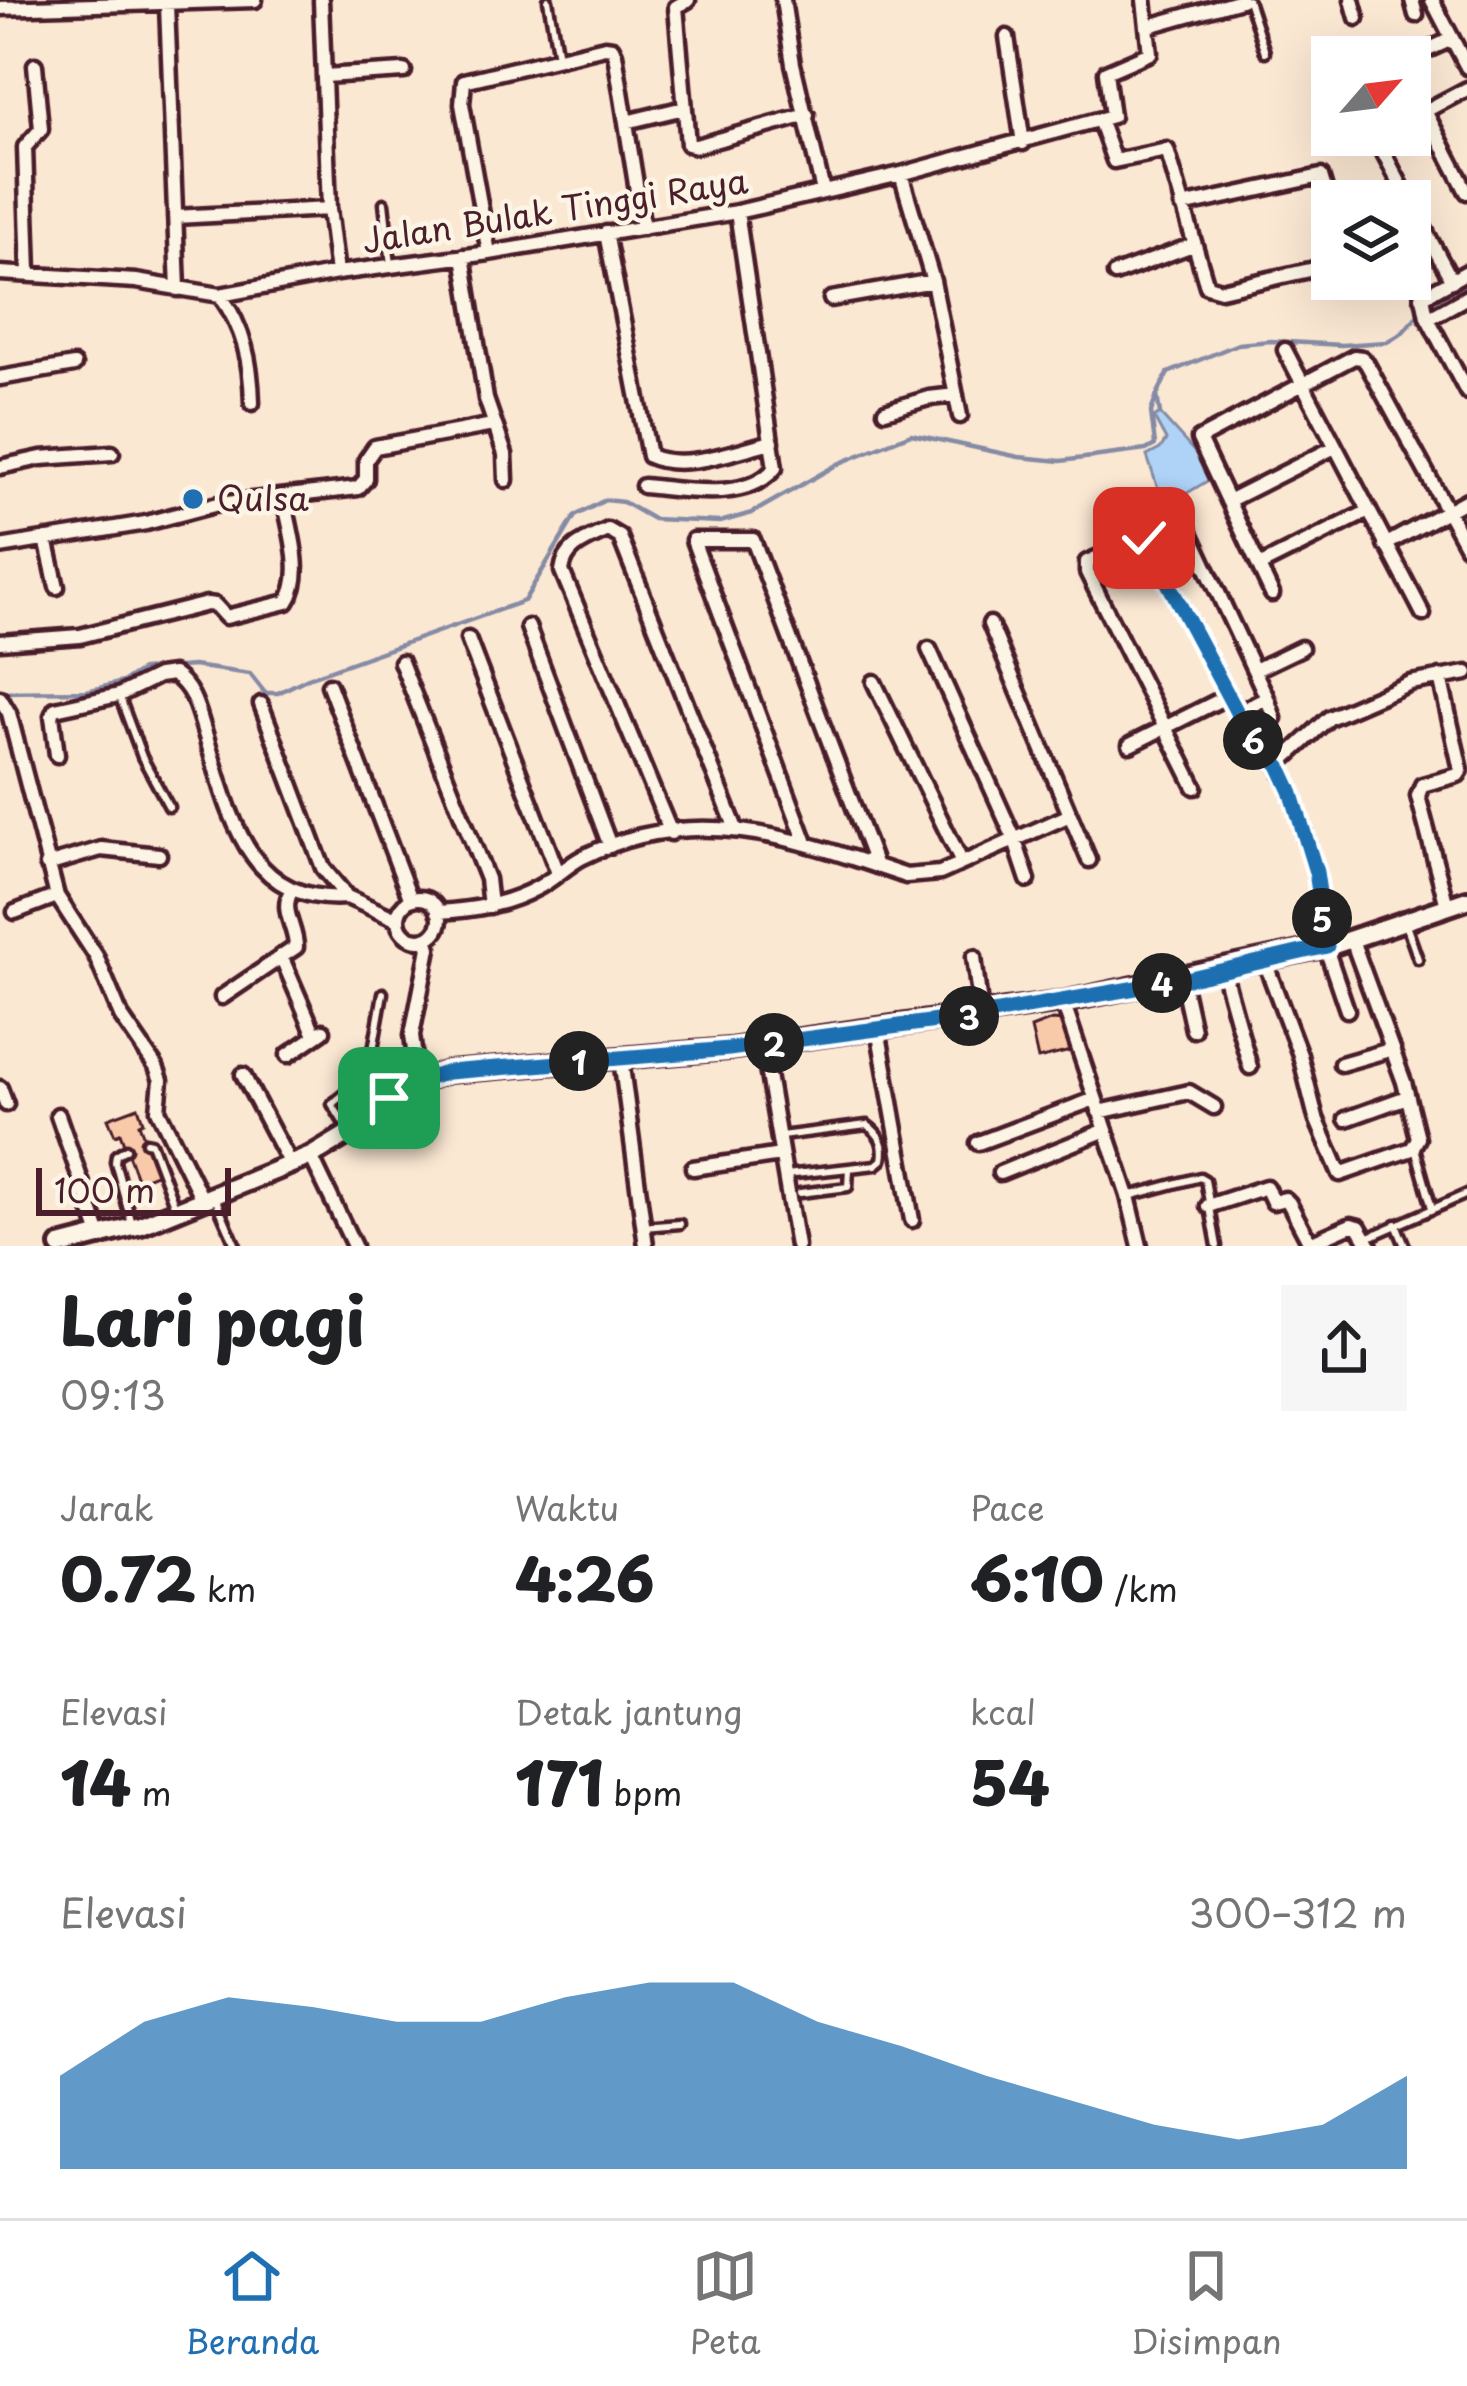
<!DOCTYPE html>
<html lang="id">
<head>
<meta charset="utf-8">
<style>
  body { margin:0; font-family:"Playpen Sans",sans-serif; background:#f6f6f6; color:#202124; height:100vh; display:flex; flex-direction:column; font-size:45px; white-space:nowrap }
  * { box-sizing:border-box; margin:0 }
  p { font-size:39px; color:#757577 }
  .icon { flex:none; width:66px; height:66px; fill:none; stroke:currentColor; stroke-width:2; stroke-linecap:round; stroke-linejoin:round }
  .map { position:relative; height:1246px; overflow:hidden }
  .drawer { display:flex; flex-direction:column; background:#fff; flex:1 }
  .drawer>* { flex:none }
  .needle { width:78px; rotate:62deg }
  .fabs { position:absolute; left:1311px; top:36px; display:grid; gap:24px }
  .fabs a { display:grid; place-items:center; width:120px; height:120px; border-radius:0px; background:#fff; box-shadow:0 12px 48px #0002; font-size:60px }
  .scale { position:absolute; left:36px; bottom:30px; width:195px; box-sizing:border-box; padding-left:12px; border:6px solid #4a1f2b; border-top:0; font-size:33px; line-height:42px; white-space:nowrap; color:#4a1f2b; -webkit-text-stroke:9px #fcf5e5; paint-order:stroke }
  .pin { position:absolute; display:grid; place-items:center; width:102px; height:102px; color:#fff; margin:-51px; border-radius:24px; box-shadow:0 6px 18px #0006 }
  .km { position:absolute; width:60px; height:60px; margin:-30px; border-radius:50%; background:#222; color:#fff; font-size:33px; line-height:60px; text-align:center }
  .round { display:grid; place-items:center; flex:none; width:126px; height:126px; border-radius:0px; background:#f6f6f6 }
  .overview { display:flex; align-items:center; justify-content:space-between; height:204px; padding:0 60px }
  h1 { font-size:66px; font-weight:800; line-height:90px }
  .metrics { display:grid; grid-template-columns:repeat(3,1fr); gap:18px; height:204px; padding:12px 60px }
  .metrics div { display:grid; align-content:center }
  .metrics b { font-size:60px; font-weight:800 }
  .metrics small { font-size:33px; font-weight:400 }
  .metrics p { font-size:33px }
  .chart { height:336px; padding:24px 60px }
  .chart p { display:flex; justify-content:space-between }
  .chart svg { width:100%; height:216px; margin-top:12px; fill:#1f6fb2; opacity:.7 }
  .tab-bar { display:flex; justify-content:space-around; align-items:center; height:168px; border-top:3px solid #e0e0e0; background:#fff; font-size:33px; color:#757577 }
  .tab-bar a { display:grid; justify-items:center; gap:6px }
  .tab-bar .active { color:#1f6fb2 }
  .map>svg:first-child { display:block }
</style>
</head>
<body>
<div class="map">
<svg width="1467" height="1246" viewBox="0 0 1467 1246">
  <rect width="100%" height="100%" fill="#fbe8d3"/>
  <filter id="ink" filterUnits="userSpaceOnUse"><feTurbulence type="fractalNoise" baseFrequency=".00833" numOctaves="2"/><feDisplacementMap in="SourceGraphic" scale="24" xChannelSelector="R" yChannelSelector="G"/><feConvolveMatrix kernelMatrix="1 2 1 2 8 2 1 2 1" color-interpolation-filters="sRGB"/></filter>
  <g filter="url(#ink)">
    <!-- water -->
    <path fill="#aed3f7" stroke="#868ba5" stroke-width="3" d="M 1160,414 L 1199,457 L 1209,480 L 1164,507 L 1147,456 L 1160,449 L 1166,440 L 1154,418 Z"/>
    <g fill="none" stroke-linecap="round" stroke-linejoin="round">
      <!-- stream -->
      <path stroke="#868ba5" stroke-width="4.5" d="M 1160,414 L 1157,395 L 1168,373 L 1238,344 L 1271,341 L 1341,345 L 1387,342 L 1401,334 L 1418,315 L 1467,286
        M 0,692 L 87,691 L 123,682 L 142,670 L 193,666 L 250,674 L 265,693 L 278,693 L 308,678 L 524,601 L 575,516 L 605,500 L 623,502 L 653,519 L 720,522 L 752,513 L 840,463 L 911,434 L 1019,457 L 1061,461 L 1146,450 L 1155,445 L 1151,412 L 1157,395"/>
    </g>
    <!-- building -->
    <path fill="#f9caa9" stroke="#4a1f2b" stroke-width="3" d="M 1052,1020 L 1064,1021 L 1071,1051 L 1038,1059 L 1031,1028 Z
      M 138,1107 L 143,1122 L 139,1124 L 158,1173 L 138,1181 L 120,1133 L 115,1135 L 108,1118 Z"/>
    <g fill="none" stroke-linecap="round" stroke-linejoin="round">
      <defs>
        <path id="lane" d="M 548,0 L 558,57
          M 1248,0 L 1265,52
          M 384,203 L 391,265
          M 119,695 L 142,757 L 169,807
          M 1406,925 L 1418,959
          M 348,1130 L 332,1104 L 369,1073 L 383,993
          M 781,1136 L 867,1125 C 880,1134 885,1144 882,1160 L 876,1165 L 786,1175
          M 146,1142 L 151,1143 L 175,1207
          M 1415,1148 L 1432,1208
          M 126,1149 L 116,1155 L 115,1162 L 132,1224
          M 800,1193 L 848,1187 L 849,1168
          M 1129,1196 L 1200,1177 L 1205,1180 L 1217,1246
          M 215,1198 L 236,1246
          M 1396,1224 L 1405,1246
          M 643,1227 L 680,1224
          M 1367,1238 L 1467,1194"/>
        <path id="street" d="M 321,0 L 329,209 L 337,273
          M 688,0 L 676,7 L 688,144 L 696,146 L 807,115
          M 783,0 L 793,64 L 823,191
          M 1352,0 L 1357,18
          M 1412,0 L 1416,15
          M 1432,0 L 1467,67
          M 167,5 L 178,289
          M 0,8 L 255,0
          M 1149,26 L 1241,0
          M 1007,37 L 1023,143
          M 1410,58 L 1452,39
          M 324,76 L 404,71
          M 1425,111 L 1467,192
          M 1410,119 L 1467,89
          M 626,122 L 684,108
          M 1100,122 L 1114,161 L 1167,150 L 1207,286 L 1221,290 L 1332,265
          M 1355,135 L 1361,143 L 1379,136
          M 1376,138 L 1409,201
          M 901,174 L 933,281 L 960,416
          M 1410,202 L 1452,281
          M 1182,206 L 1321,176 L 1332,213
          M 175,217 L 329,209
          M 606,233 L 649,456 C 684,472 737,450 772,442
          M 489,253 L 462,104 L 464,81 L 605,47 L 612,48 L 615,54 L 643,228
          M 1410,255 L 1416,262 L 1427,317 L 1467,392
          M 463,256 L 486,399 L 505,454 L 506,480
          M 0,273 L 136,281 L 220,295 L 337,273 L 489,253 L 737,212 L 901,174 L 1112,116 L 1106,72 L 1150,53 L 1144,0
          M 29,273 L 25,147 L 41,129 L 35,65
          M 1115,274 L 1193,245
          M 220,295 C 244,329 251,361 252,403
          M 1422,297 L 1467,272
          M 831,299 L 933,281
          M 1428,319 L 1467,297
          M 1285,350 L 1423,614
          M 0,378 L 74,365
          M 885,411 L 929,398 L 956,395
          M 0,467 L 41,458 L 112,453
          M 643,486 C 682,489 747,503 775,468 L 737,212
          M 1228,501 L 1333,448
          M 1144,538 L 1248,732 L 1278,765 L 1291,791 L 1316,872 L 1329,957 L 1347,1010
          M 46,539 L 57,587
          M 1385,545 L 1467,500
          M 0,547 L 146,523 L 218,504 L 358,488 L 366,479 L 366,460 L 375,447 L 493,425
          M 1259,566 L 1367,512
          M 1272,594 L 1199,439 L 1354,357 L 1362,358 L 1367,364 L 1467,547
          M 990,624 L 1089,860
          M 528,627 L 610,846
          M 468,639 L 558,873
          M 0,642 L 80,636 L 207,604 L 215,605 L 226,617 L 287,602 C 306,575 289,528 284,498
          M 929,649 L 1014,838 L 1028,880
          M 401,662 L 487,879 L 490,906
          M 1255,670 L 1301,648
          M 1440,677 L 1461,770 L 1458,775 L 1422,785 L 1418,796 L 1447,906
          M 874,682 L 962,863
          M 329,685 L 411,900
          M 0,698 L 9,713 L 57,896 L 96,956 L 121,1016 L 156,1067 L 161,1080 L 158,1110 L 202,1199
          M 261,704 L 323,868 L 347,897 L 398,920
          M 1248,732 L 1274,718 L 1267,698
          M 1130,745 L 1228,696
          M 57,755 L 52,716 L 55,709 L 119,695 L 158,676 L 173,674 C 193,688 197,707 204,730 C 229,808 244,905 347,897
          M 1278,765 L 1329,718 L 1410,683 L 1467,673
          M 1195,787 L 1087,572 L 1087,562 L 1174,524 L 1186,524 L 1267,698 L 1237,713
          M 671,833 L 562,571 C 565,546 587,540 608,530 L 620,537 L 736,829
          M 805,840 L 693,540 L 753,540 L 876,866
          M 47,865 L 101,849 L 159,855
          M398 919a21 21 0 1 1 42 0a21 21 0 1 1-42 0Z
          M 15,912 L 57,896
          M 438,912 C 472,910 506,905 537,888 C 553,880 566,866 583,857 C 696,801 797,839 906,876 L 940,873 L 1070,815
          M 281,956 L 315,1035
          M 974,957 L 981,1014
          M 1264,959 L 1300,1055 L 1316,1118 L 1340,1174 L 1412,1149 L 1418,1138 L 1404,1082 L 1352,940
          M 1223,970 L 1250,1067
          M 1182,980 L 1193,1030
          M 222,997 L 296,947 C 296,926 279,910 292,890
          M 1063,1002 L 1128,1196 L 1140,1246
          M 878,1029 L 912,1220
          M 763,1045 L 797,1246
          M 288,1055 L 323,1031
          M 621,1059 L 646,1246
          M 1341,1064 L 1393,1049
          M 243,1075 L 290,1164
          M 418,1082 L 412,1035 L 429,948 L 426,939
          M 0,1088 L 6,1104
          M 1099,1112 L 1189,1092 L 1214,1107
          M 58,1115 L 101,1238
          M 1346,1119 L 1407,1097
          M 978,1143 L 1095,1099
          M 311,1156 L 354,1246
          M 693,1168 L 781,1155
          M 1000,1173 L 1106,1130
          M 1208,1206 L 1266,1187 L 1273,1202 L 1285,1199 L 1289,1203 L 1310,1243 L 1351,1225 L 1359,1227 L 1370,1246"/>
        <path id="secondary" d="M 60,1246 L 141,1225 L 311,1156 L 351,1132 L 389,1098 L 418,1082 L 448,1072 L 729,1049 L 1063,1002 L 1337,944 L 1467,900"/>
      </defs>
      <!-- lane casing -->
      <use href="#lane" stroke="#4a1f2b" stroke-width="15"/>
      <!-- street casing -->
      <use href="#street" stroke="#4a1f2b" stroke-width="21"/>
      <!-- secondary casing -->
      <use href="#secondary" stroke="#4a1f2b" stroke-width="26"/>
      <!-- lane -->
      <use href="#lane" stroke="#fcf5e5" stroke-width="6"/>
      <!-- street -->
      <use href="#street" stroke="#fcf5e5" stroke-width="12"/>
      <!-- secondary -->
      <use href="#secondary" stroke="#fcf5e5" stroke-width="16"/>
    </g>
  </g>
  <g fill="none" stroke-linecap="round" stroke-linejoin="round" filter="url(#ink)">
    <defs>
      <path id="route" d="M 389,1098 L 418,1082 L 448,1072 L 729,1049 L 981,1015 L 1182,980 L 1327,946 L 1316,872 L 1291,791 L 1279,765 L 1248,733 L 1144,538"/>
    </defs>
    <!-- route casing -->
    <use href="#route" stroke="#fff" stroke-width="24"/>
    <!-- route -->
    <use href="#route" stroke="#1f6fb2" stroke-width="15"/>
  </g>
  <!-- markers -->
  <circle fill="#1f6fb2" stroke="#fcf5e5" stroke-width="4.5" cx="193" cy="499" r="12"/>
  <g text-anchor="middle" stroke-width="9" stroke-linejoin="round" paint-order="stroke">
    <!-- street labels -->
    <g font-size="33" fill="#4a1f2b" stroke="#fcf5e5">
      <text transform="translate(555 211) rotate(-9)" y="12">Jalan Bulak Tinggi Raya</text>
    </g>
    <!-- poi labels -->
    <g font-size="33" fill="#4a1f2b" stroke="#fcf5e5" text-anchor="start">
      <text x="217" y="511">Qulsa</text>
    </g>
  </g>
</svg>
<div class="fabs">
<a><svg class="needle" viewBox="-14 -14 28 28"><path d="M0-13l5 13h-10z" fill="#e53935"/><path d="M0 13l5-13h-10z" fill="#757577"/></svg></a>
<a><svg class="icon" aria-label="layers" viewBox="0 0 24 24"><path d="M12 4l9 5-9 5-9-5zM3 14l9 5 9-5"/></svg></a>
</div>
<div class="scale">100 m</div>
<div class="pin" style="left:389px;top:1098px;background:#1e9e55"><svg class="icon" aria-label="arrive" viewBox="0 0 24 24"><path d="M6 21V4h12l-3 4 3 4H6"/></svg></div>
<div class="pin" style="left:1144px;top:538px;background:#d93025"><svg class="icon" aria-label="check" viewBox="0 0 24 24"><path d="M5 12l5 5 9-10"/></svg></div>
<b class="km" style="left:579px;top:1061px">1</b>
<b class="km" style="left:774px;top:1043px">2</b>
<b class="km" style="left:969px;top:1016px">3</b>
<b class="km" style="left:1162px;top:983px">4</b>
<b class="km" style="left:1322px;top:918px">5</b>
<b class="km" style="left:1253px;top:740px">6</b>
</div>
<section class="drawer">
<div class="overview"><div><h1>Lari pagi</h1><p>09:13</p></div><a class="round"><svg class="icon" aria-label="share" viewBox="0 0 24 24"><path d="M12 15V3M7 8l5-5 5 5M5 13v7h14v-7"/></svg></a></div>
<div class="metrics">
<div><p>Jarak</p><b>0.72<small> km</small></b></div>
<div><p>Waktu</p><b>4:26</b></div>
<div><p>Pace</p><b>6:10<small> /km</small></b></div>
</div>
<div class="metrics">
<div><p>Elevasi</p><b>14<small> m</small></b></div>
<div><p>Detak jantung</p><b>171<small> bpm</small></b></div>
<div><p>kcal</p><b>54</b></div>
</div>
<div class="chart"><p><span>Elevasi</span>300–312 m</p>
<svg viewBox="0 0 160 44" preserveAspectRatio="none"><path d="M0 44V25L10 14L20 9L30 11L40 14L50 14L60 9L70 6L80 6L90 14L100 19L110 25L120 30L130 35L140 38L150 35L160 25V44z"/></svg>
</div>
</section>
<nav class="tab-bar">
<a class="active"><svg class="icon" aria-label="home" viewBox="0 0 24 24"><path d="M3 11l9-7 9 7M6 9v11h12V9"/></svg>Beranda</a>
<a><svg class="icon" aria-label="map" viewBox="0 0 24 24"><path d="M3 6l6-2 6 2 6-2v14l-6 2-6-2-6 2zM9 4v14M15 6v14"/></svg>Peta</a>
<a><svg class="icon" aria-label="saved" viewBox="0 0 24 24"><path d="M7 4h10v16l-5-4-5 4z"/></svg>Disimpan</a>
</nav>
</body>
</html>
